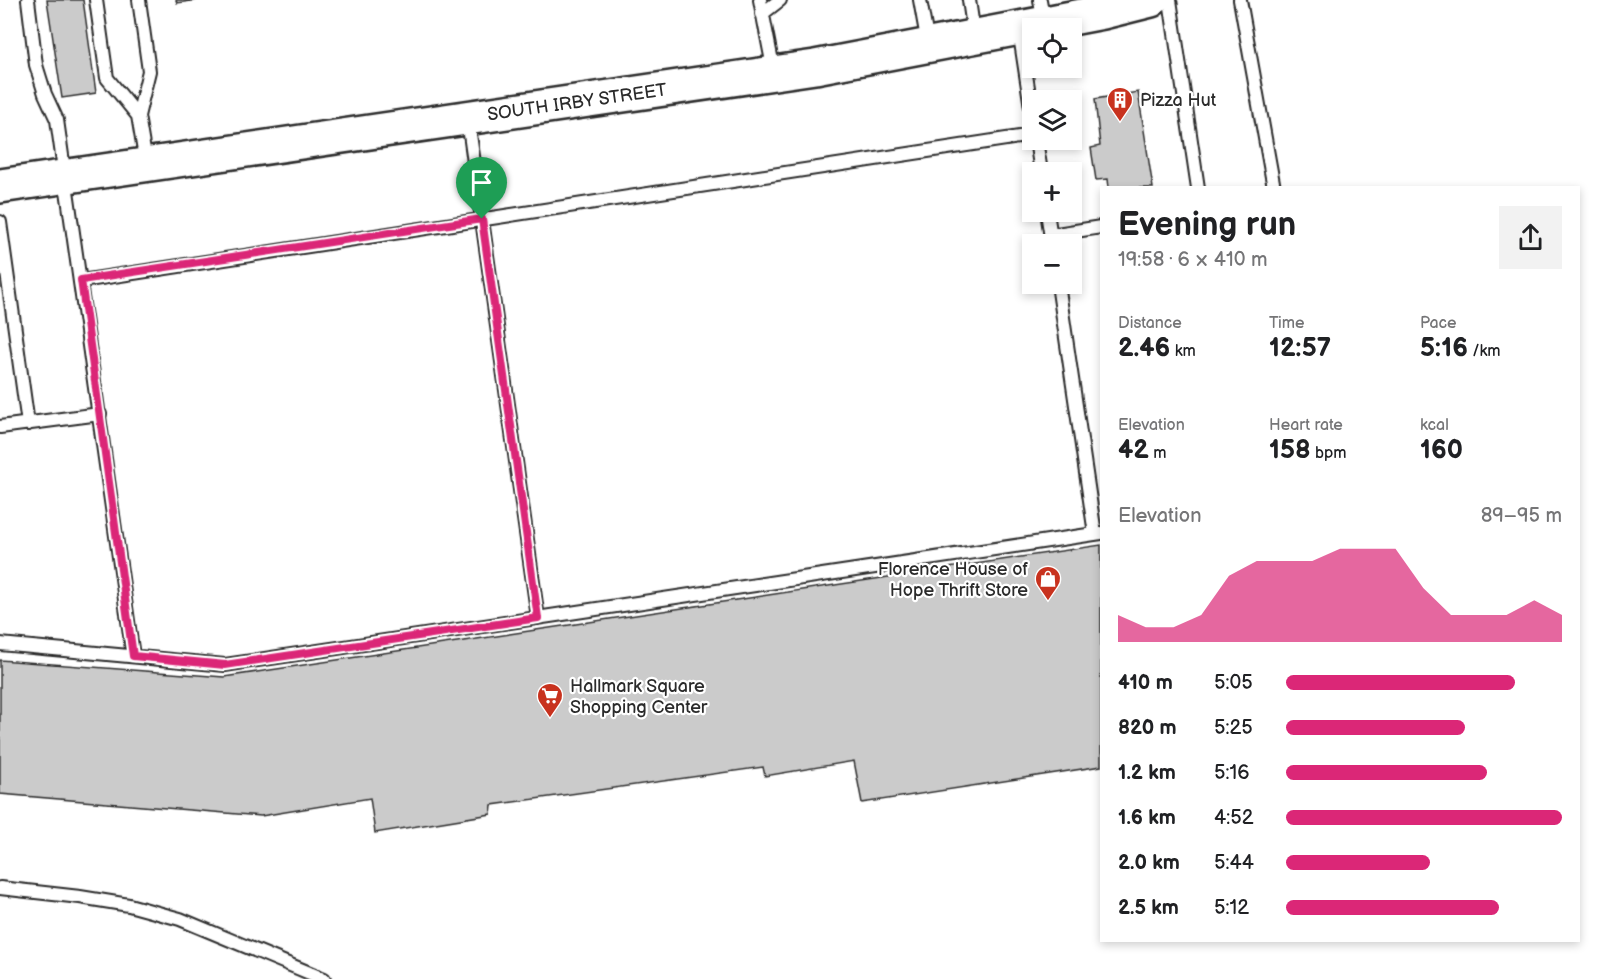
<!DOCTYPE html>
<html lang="en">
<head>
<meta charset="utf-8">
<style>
  body { margin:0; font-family:"Balsamiq Sans",sans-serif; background:#f2f2f2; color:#202124; height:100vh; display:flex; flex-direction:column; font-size:22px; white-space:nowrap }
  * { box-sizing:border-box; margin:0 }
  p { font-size:20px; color:#757577 }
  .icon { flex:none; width:33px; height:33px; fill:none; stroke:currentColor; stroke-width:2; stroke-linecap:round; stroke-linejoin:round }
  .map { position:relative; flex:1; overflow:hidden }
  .details { position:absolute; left:1100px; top:186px; width:480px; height:756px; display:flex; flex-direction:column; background:#fff; border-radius:0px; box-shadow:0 3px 9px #0003 }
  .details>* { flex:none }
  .tools { position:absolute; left:1022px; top:18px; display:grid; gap:12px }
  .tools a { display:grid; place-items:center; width:60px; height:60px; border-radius:0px; background:#fff; box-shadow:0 3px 9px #0003; font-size:30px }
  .pin { position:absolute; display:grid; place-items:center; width:51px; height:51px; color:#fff; margin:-62px -26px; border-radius:50% 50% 50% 0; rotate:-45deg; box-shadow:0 0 6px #0007 }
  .pin .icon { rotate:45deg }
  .round { display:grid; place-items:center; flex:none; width:63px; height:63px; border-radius:0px; background:#f2f2f2 }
  .headline { display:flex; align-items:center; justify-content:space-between; height:102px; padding:0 18px }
  h1 { font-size:33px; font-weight:800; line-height:45px }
  .stats { display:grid; grid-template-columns:repeat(3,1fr); gap:9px; height:102px; padding:6px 18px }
  .stats div { display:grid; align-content:center }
  .stats b { font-size:26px; font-weight:800 }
  .stats small { font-size:16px; font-weight:400 }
  .stats p { font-size:16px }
  .chart { height:168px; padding:12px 18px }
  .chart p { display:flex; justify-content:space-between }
  .chart svg { width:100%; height:108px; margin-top:6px; fill:#db2777; opacity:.7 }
  ul { padding:0 18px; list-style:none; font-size:20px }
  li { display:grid; grid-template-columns:96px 72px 1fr; align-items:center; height:45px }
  li i { height:15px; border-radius:8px; background:#db2777 }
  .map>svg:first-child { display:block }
</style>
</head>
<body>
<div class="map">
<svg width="1616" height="979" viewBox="0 0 1616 979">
  <rect width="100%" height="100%" fill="#fff"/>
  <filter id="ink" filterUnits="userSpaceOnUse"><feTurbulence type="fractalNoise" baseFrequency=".0167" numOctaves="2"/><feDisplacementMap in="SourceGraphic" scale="12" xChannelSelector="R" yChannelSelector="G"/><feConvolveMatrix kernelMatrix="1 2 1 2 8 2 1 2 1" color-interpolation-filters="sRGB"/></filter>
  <g filter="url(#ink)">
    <!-- building -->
    <path fill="#cbcbcb" stroke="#2b2b2b" stroke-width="1.5" d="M 47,0 L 83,0 L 96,93 L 62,98 Z
      M 176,0 L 199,0 L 177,3 Z
      M 1138,92 L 1153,188 L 1109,188 L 1108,179 L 1096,180 L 1091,148 L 1100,146 L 1095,99 Z
      M 1101,545 L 1101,766 L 862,803 L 854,761 L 765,776 L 763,767 L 492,805 L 491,814 L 375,833 L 370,798 L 261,816 L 0,794 L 0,660 L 224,677 Z"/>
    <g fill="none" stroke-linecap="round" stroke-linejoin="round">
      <defs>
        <path id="service" d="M 28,0 L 36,65 L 45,94 L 57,120 L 133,656
          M 96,0 L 107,78 L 138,116
          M 139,0 L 149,71 L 138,116 L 146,163
          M 760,0 L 774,72
          M 920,0 L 928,44
          M 969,0 L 974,34
          M 1040,0 L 1044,22
          M 1170,0 L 1198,188
          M 1240,0 L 1274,188
          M 762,14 L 780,0
          M 1019,29 L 1032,114
          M 468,120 L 538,618
          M 1036,140 L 1041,172
          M 1047,212 L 1052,244
          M 0,222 L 28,424
          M 1050,235 L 1101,227
          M 81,281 L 1032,135
          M 1058,284 L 1095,534
          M 0,427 L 100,414
          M 0,644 L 225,665 L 1101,533
          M 0,888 L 80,897 L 129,905 L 180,919 L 324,979"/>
        <path id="primary" d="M 0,186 L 815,67 L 1103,12 L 1151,0"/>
      </defs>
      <!-- service casing -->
      <use href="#service" stroke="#2b2b2b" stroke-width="16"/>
      <!-- primary casing -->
      <use href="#primary" stroke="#2b2b2b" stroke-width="38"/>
      <!-- service -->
      <use href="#service" stroke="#fff" stroke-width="12"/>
      <!-- primary -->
      <use href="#primary" stroke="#fff" stroke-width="33"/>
    </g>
  </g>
  <g fill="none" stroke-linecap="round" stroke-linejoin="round" filter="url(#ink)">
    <defs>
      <path id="route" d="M 482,219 L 538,618 L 225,665 L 133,656 L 81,280 Z"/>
    </defs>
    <!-- route casing -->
    <use href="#route" stroke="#fff" stroke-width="12"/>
    <!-- route -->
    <use href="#route" stroke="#db2777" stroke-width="8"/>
  </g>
  <!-- icons -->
  <defs>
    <symbol id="building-pin" viewBox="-11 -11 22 30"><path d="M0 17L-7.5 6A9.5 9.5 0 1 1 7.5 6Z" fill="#c8321e" stroke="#fff"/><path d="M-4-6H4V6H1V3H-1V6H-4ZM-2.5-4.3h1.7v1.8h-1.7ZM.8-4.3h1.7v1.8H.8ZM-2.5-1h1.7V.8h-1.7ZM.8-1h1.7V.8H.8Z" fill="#fff"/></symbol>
    <symbol id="shop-pin" viewBox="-11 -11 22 30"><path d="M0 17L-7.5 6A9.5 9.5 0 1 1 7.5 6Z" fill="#c8321e" stroke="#fff"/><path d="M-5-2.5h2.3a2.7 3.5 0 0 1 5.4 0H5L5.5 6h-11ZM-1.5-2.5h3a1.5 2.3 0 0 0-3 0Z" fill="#fff"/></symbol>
    <symbol id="supermarket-pin" viewBox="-11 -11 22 30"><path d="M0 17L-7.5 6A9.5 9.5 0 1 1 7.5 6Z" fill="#c8321e" stroke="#fff"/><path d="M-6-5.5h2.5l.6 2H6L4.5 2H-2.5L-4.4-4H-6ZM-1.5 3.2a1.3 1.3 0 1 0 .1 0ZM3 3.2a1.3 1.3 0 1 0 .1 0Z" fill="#fff"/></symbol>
  </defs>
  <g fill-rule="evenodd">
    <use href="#building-pin" x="1105" y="85" width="30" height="40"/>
    <use href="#shop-pin" x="1033" y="564" width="30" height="40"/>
    <use href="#supermarket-pin" x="535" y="681" width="30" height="40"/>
  </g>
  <g text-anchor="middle" stroke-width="4.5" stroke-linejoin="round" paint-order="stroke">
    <!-- poi labels -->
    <g font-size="18" fill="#2b2b2b" stroke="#fff" text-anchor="start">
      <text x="1140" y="106">Pizza Hut</text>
      <text x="1028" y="575" text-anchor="end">Florence House of<tspan x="1028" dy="21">Hope Thrift Store</tspan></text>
      <text x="570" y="692">Hallmark Square<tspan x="570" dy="21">Shopping Center</tspan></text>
    </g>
    <!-- street labels -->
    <g font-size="18" fill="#2b2b2b" stroke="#fff">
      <text transform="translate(577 102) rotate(-8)" y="6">SOUTH IRBY STREET</text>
    </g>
  </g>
</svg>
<div class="tools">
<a><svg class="icon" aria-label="locate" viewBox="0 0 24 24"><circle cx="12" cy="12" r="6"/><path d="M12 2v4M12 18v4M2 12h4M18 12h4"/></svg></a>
<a><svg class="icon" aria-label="layers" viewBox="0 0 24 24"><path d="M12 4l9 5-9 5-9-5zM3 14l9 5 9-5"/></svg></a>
<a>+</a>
<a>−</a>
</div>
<div class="pin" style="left:482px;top:219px;background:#1e9e55"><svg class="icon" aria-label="arrive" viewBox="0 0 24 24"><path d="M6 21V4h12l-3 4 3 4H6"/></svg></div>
<section class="details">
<div class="headline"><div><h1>Evening run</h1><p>19:58 · 6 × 410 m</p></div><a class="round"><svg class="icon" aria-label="share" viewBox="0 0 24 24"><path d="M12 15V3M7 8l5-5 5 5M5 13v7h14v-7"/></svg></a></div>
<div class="stats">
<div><p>Distance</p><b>2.46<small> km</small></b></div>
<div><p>Time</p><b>12:57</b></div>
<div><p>Pace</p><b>5:16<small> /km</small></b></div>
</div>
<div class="stats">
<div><p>Elevation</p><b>42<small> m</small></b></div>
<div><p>Heart rate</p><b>158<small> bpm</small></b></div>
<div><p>kcal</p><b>160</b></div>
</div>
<div class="chart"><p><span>Elevation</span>89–95 m</p>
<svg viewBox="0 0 160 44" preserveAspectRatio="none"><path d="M0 44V33L10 38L20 38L30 33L40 17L50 11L60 11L70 11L80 6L90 6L100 6L110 22L120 33L130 33L140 33L150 27L160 33V44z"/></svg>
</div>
<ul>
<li><b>410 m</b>5:05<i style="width:83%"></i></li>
<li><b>820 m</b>5:25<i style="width:65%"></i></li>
<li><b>1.2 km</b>5:16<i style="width:73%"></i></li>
<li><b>1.6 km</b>4:52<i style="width:100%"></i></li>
<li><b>2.0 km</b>5:44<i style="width:52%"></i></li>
<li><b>2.5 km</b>5:12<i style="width:77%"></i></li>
</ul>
</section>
</div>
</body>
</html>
